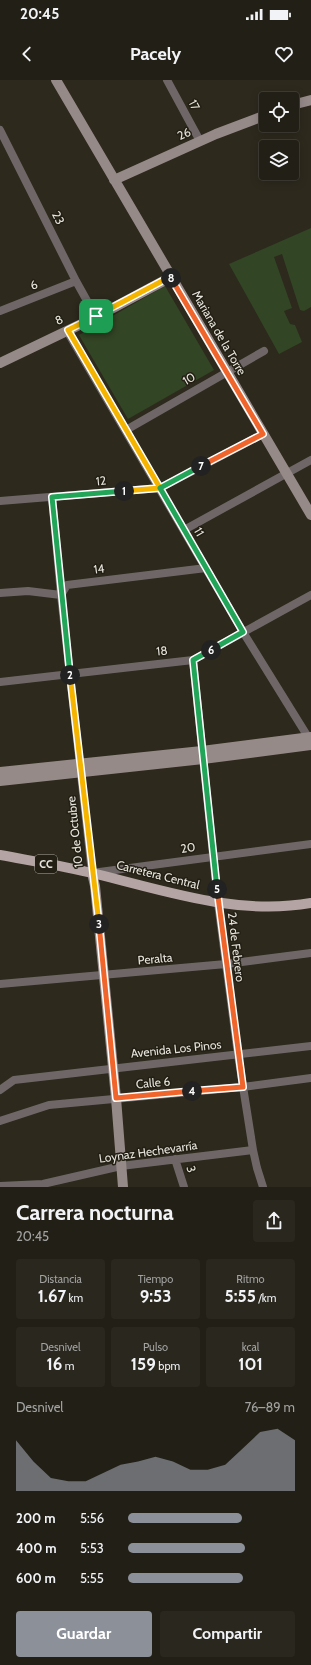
<!DOCTYPE html>
<html lang="es">
<head>
<meta charset="utf-8">
<style>
  body { margin:0; font-family:Cabin,sans-serif; background:#2a271f; color:#f1f3f6; height:100vh; display:flex; flex-direction:column; font-size:15px; white-space:nowrap }
  * { box-sizing:border-box; margin:0 }
  p { font-size:13px; color:#a2a2a1 }
  .icon { flex:none; width:22px; height:22px; fill:none; stroke:currentColor; stroke-width:2; stroke-linecap:round; stroke-linejoin:round }
  .map { position:relative; height:1107px; overflow:hidden }
  .panel { display:flex; flex-direction:column; background:#221f16; flex:1 }
  .panel>* { flex:none }
  .controls { position:absolute; left:259px; top:12px; display:grid; gap:8px }
  .controls a { display:grid; place-items:center; width:40px; height:40px; border-radius:4px; background:#221f16; box-shadow:0 2px 10px #0003,0 0 0 1px #3f3d35; font-size:20px }
  .pin { position:absolute; display:grid; place-items:center; width:34px; height:34px; color:#fff; margin:-17px; border-radius:8px; box-shadow:0 2px 6px #0006 }
  .km { position:absolute; width:20px; height:20px; margin:-10px; border-radius:50%; background:#222; color:#fff; font-size:11px; line-height:20px; text-align:center }
  .round { display:grid; place-items:center; flex:none; width:42px; height:42px; border-radius:4px; background:#2a271f }
  .head { display:flex; align-items:center; justify-content:space-between; height:68px; padding:0 16px }
  h1 { font-size:22px; font-weight:700; line-height:30px }
  .stats { display:grid; grid-template-columns:repeat(3,1fr); gap:6px; height:68px; padding:4px 16px }
  .stats div { display:grid; align-content:center; border-radius:4px; background:#2a271f; text-align:center }
  .stats b { font-size:17px; font-weight:700 }
  .stats small { font-size:11px; font-weight:400 }
  .stats p { font-size:11px }
  .chart { height:112px; padding:8px 16px }
  .chart p { display:flex; justify-content:space-between }
  .chart svg { width:100%; height:72px; margin-top:4px; fill:#8c9099; opacity:.7 }
  .action { display:flex; gap:8px; margin-top:auto; padding:8px 16px }
  .action a { flex:1; height:46px; border-radius:4px; background:#8c9099; color:#fff; font-size:16px; font-weight:700; line-height:46px; text-align:center }
  .action a+a { background:#2a271f; color:#f1f3f6 }
  ul { padding:0 16px; list-style:none; font-size:13px }
  li { display:grid; grid-template-columns:64px 48px 1fr; align-items:center; height:30px }
  li i { height:10px; border-radius:5px; background:#8c9099 }
  .status { display:flex; justify-content:space-between; align-items:center; height:28px; padding:0 20px; background:#221f16; direction:ltr }
  .status svg { height:11px; fill:currentColor }
  header { display:flex; justify-content:space-between; align-items:center; height:52px; padding:0 16px; background:#221f16; font-size:18px; font-weight:700 }
  .map>svg:first-child { display:block }
</style>
</head>
<body>
<div class="status"><b>20:45</b><svg viewBox="0 0 49 12"><path d="M0 12V9h3v3zM5 12V6h3v6zM10 12V3h3v9zM15 12V0h3v12zM26 1h20v11H26zM47 4h2v5h-2z"/></svg></div>
<header><svg class="icon" aria-label="back" viewBox="0 0 24 24"><path d="M15 5l-7 7 7 7"/></svg>Pacely<svg class="icon" aria-label="heart" viewBox="0 0 24 24"><path d="M12 20l-8-8c-3-5 5-10 8-4 3-6 11-1 8 4z"/></svg></header>
<div class="map">
<svg width="311" height="1107" viewBox="0 0 311 1107">
  <rect width="100%" height="100%" fill="#2d291d"/>
  <!-- green -->
  <path fill="#324524" d="M 311,148 L 311,227 L 304,231 L 300,230 L 282,174 L 274,177 L 292,228 L 284,231 L 290,244 L 295,245 L 302,262 L 279,274 L 229,184 Z
    M 165,206 L 214,290 L 128,339 L 79,255 Z"/>
  <g fill="none" stroke-linecap="round" stroke-linejoin="round">
    <!-- street -->
    <path stroke="#6f6767" stroke-width="8" d="M 167,0 L 200,61
      M 0,50 L 76,201 L 96,237
      M 0,231 L 76,201
      M 67,251 L 243,552 L 308,657 L 309,663
      M 126,350 L 264,271
      M 52,417 L 61,515 L 92,793 L 311,764
      M 0,421 L 160,408 L 263,354
      M 184,450 L 311,380
      M 0,513 L 28,511 L 61,515 L 67,505 L 206,488
      M 193,580 L 218,823 L 238,975 L 253,1070 L 257,1088 L 263,1107
      M 0,602 L 193,580 L 311,515
      M 0,904 L 226,884 L 311,873
      M 0,1010 L 14,1000 L 311,966
      M 0,1041 L 49,1025 L 243,1007 L 311,998
      M 175,1079 L 184,1107
      M 0,1106 L 43,1104 L 121,1086 L 253,1070"/>
    <!-- secondary -->
    <path stroke="#968a89" stroke-width="10" d="M 56,0 L 311,435
      M 292,25 L 311,20
      M 114,100 L 216,54 L 266,35
      M 0,283 L 96,237 L 171,197
      M 0,692 L 202,671 L 311,657
      M 0,701 L 203,679 L 311,665
      M 92,793 L 95,806 L 116,1018 L 123,1107"/>
    <!-- primary -->
    <path stroke="#b4a5a4" stroke-width="10" d="M 0,775 C 32,781 64,786 96,794 C 166,811 238,836 311,823"/>
  </g>
  <g fill="none" stroke-linecap="round" stroke-linejoin="round">
    <defs>
      <path id="split-1" d="M 96,236 L 68,250 L 160,408 L 124,411"/>
      <path id="split-2" d="M 70,595 L 52,417 L 124,411"/>
      <path id="split-3" d="M 70,595 L 99,844"/>
      <path id="split-4" d="M 99,844 L 116,1018 L 192,1011"/>
      <path id="split-5" d="M 192,1011 L 243,1007 L 217,809"/>
      <path id="split-6" d="M 211,570 L 193,580 L 217,809"/>
      <path id="split-7" d="M 201,386 L 160,408 L 243,552 L 211,570"/>
      <path id="split-8" d="M 171,198 L 263,354 L 201,386"/>
      <path id="split-9" d="M 96,236 L 164,200 L 171,198"/>
    </defs>
    <!-- split-1 casing -->
    <use href="#split-1" stroke="#fff" stroke-width="8"/>
    <!-- split-2 casing -->
    <use href="#split-2" stroke="#fff" stroke-width="8"/>
    <!-- split-3 casing -->
    <use href="#split-3" stroke="#fff" stroke-width="8"/>
    <!-- split-4 casing -->
    <use href="#split-4" stroke="#fff" stroke-width="8"/>
    <!-- split-5 casing -->
    <use href="#split-5" stroke="#fff" stroke-width="8"/>
    <!-- split-6 casing -->
    <use href="#split-6" stroke="#fff" stroke-width="8"/>
    <!-- split-7 casing -->
    <use href="#split-7" stroke="#fff" stroke-width="8"/>
    <!-- split-8 casing -->
    <use href="#split-8" stroke="#fff" stroke-width="8"/>
    <!-- split-9 casing -->
    <use href="#split-9" stroke="#fff" stroke-width="8"/>
    <!-- split-1 -->
    <use href="#split-1" stroke="#f5b400" stroke-width="5"/>
    <!-- split-2 -->
    <use href="#split-2" stroke="#22a559" stroke-width="5"/>
    <!-- split-3 -->
    <use href="#split-3" stroke="#f5b400" stroke-width="5"/>
    <!-- split-4 -->
    <use href="#split-4" stroke="#f0652b" stroke-width="5"/>
    <!-- split-5 -->
    <use href="#split-5" stroke="#f0652b" stroke-width="5"/>
    <!-- split-6 -->
    <use href="#split-6" stroke="#22a559" stroke-width="5"/>
    <!-- split-7 -->
    <use href="#split-7" stroke="#22a559" stroke-width="5"/>
    <!-- split-8 -->
    <use href="#split-8" stroke="#f0652b" stroke-width="5"/>
    <!-- split-9 -->
    <use href="#split-9" stroke="#f5b400" stroke-width="5"/>
  </g>
  <g text-anchor="middle" stroke-width="3" stroke-linejoin="round" paint-order="stroke">
    <!-- shield labels -->
    <rect fill="#231f14" stroke="#aca9a0" stroke-width="1" x="35" y="775" width="22" height="18" rx="3"/>
    <g font-size="11" font-weight="bold" fill="#e6e4dc">
      <text x="46" y="788">CC</text>
    </g>
    <!-- street labels -->
    <g font-size="12" fill="#e6e4dc" stroke="#231f14">
      <text transform="translate(194 25) rotate(62)" y="4">17</text>
      <text transform="translate(184 54) rotate(-24)" y="4">26</text>
      <text transform="translate(58 138) rotate(63)" y="4">23</text>
      <text transform="translate(34 205) rotate(-22)" y="4">6</text>
      <text transform="translate(59 240) rotate(-26)" y="4">8</text>
      <text transform="translate(219 253) rotate(60)" y="4">Mariana de la Torre</text>
      <text transform="translate(189 299) rotate(-30)" y="4">10</text>
      <text transform="translate(101 401) rotate(-5)" y="4">12</text>
      <text transform="translate(199 452) rotate(60)" y="4">11</text>
      <text transform="translate(99 489) rotate(-8)" y="4">14</text>
      <text transform="translate(162 571) rotate(-6)" y="4">18</text>
      <text transform="translate(75 752) rotate(-96)" y="4">10 de Octubre</text>
      <text transform="translate(188 768) rotate(-8)" y="4">20</text>
      <text transform="translate(158 795) rotate(14)" y="4">Carretera Central</text>
      <text transform="translate(236 867) rotate(83)" y="4">24 de Febrero</text>
      <text transform="translate(155 879) rotate(-5)" y="4">Peralta</text>
      <text transform="translate(176 969) rotate(-6)" y="4">Avenida Los Pinos</text>
      <text transform="translate(153 1003) rotate(-5)" y="4">Calle 6</text>
      <text transform="translate(148 1072) rotate(-8)" y="4">Loynaz Hechevarría</text>
      <text transform="translate(191 1089) rotate(72)" y="4">3</text>
    </g>
  </g>
</svg>
<div class="controls">
<a><svg class="icon" aria-label="locate" viewBox="0 0 24 24"><circle cx="12" cy="12" r="6"/><path d="M12 2v4M12 18v4M2 12h4M18 12h4"/></svg></a>
<a><svg class="icon" aria-label="layers" viewBox="0 0 24 24"><path d="M12 4l9 5-9 5-9-5zM3 14l9 5 9-5"/></svg></a>
</div>
<div class="pin" style="left:96px;top:236px;background:#1e9e55"><svg class="icon" aria-label="arrive" viewBox="0 0 24 24"><path d="M6 21V4h12l-3 4 3 4H6"/></svg></div>
<b class="km" style="left:124px;top:411px">1</b>
<b class="km" style="left:70px;top:595px">2</b>
<b class="km" style="left:99px;top:844px">3</b>
<b class="km" style="left:192px;top:1011px">4</b>
<b class="km" style="left:217px;top:809px">5</b>
<b class="km" style="left:211px;top:570px">6</b>
<b class="km" style="left:201px;top:386px">7</b>
<b class="km" style="left:171px;top:198px">8</b>
</div>
<section class="panel">
<div class="head"><div><h1>Carrera nocturna</h1><p>20:45</p></div><a class="round"><svg class="icon" aria-label="share" viewBox="0 0 24 24"><path d="M12 15V3M7 8l5-5 5 5M5 13v7h14v-7"/></svg></a></div>
<div class="stats">
<div><p>Distancia</p><b>1.67<small> km</small></b></div>
<div><p>Tiempo</p><b>9:53</b></div>
<div><p>Ritmo</p><b>5:55<small> /km</small></b></div>
</div>
<div class="stats">
<div><p>Desnivel</p><b>16<small> m</small></b></div>
<div><p>Pulso</p><b>159<small> bpm</small></b></div>
<div><p>kcal</p><b>101</b></div>
</div>
<div class="chart"><p><span>Desnivel</span>76–89 m</p>
<svg viewBox="0 0 160 44" preserveAspectRatio="none"><path d="M0 44V13L10 26L20 36L30 38L40 38L50 33L60 28L70 26L80 23L90 26L100 31L110 31L120 28L130 18L140 8L150 6L160 13V44z"/></svg>
</div>
<ul>
<li><b>200 m</b>5:56<i style="width:68%"></i></li>
<li><b>400 m</b>5:53<i style="width:70%"></i></li>
<li><b>600 m</b>5:55<i style="width:69%"></i></li>
</ul>
<div class="action"><a>Guardar</a><a>Compartir</a></div>
</section>
</body>
</html>
